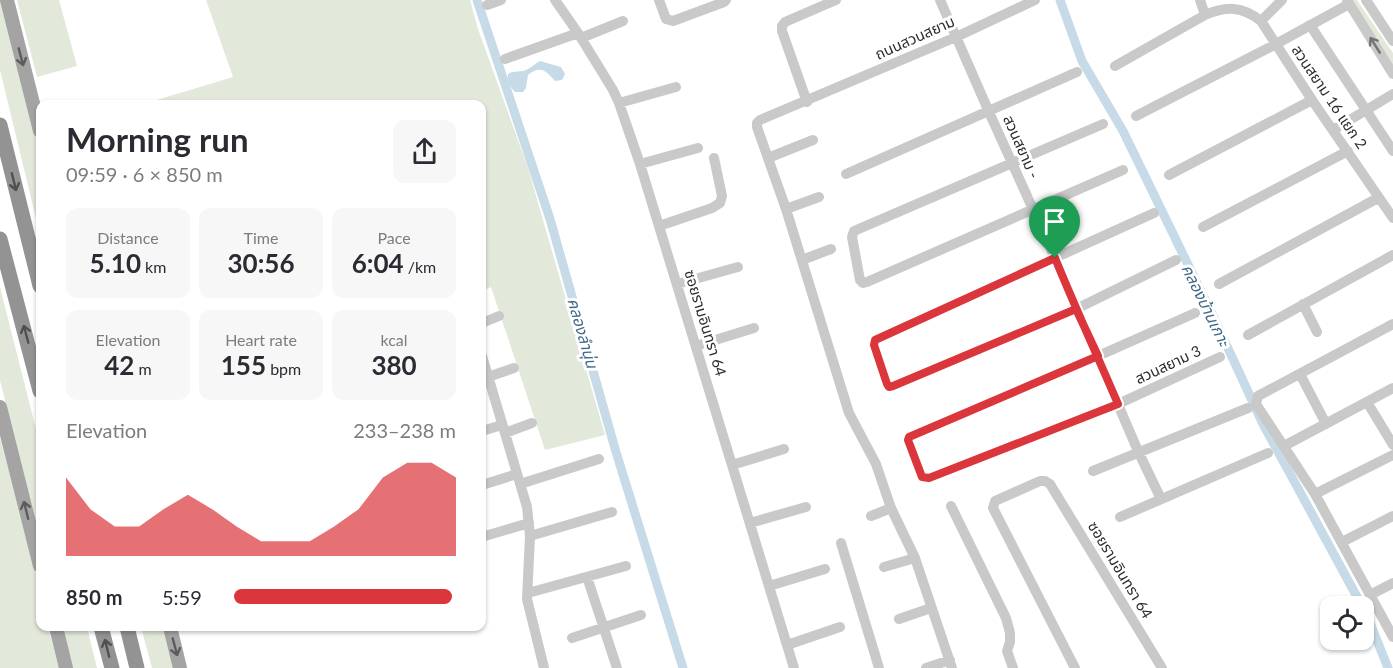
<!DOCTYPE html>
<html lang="en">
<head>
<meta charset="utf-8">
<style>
  body { margin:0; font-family:Lato,"Noto Sans Thai",sans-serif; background:#f7f7f7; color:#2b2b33; height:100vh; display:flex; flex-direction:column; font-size:22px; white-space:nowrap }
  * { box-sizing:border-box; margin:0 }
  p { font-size:20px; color:#7c7c81 }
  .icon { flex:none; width:33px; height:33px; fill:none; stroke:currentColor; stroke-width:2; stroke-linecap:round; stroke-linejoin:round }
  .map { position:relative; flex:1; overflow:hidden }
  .drawer { position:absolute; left:36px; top:100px; width:450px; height:531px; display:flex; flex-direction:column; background:#fff; border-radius:12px; box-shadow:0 2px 4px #0004 }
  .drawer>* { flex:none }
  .controls { position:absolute; left:1320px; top:596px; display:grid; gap:12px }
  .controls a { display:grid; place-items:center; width:54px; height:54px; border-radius:12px; background:#fff; box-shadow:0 2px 4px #0004; font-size:30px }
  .pin { position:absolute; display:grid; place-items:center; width:51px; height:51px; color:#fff; margin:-62px -26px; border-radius:50% 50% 50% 0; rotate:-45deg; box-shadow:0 0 6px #0007 }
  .pin .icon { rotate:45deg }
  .round { display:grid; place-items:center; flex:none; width:63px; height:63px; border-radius:12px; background:#f7f7f7 }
  .summary { display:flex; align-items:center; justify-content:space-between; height:102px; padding:0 30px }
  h1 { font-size:33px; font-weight:700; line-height:45px }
  .figures { display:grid; grid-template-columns:repeat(3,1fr); gap:9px; height:102px; padding:6px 30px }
  .figures div { display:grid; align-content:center; border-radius:12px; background:#f7f7f7; text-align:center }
  .figures b { font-size:26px; font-weight:700 }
  .figures small { font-size:16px; font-weight:400 }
  .figures p { font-size:16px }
  .chart { height:168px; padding:12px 30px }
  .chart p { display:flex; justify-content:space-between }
  .chart svg { width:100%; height:108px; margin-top:6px; fill:#db363b; opacity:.7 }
  ul { padding:0 30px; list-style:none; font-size:20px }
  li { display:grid; grid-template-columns:96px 72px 1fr; align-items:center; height:45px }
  li i { height:15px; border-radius:8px; background:#db363b }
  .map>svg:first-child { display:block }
</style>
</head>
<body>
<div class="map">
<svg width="1393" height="668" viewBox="0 0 1393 668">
  <rect width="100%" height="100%" fill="#fff"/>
  <!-- green -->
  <path fill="#e2e9da" d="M 0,0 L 4,0 L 40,141 L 40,235 L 0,70 Z
    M 17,0 L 59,0 L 77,66 L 37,77 Z
    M 206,0 L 470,0 L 478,29 L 528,168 L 605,435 L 545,450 L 491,287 L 482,291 L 482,105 L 140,105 L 233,77 Z
    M 1349,0 L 1357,0 L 1393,53 L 1393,65 Z
    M 0,287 L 40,445 L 40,540 L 0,380 Z
    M 0,438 L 32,554 L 40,595 L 40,627 L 48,627 L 59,668 L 0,668 Z
    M 63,627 L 87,627 L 97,668 L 73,668 Z
    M 141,627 L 166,627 L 176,668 L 152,668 Z"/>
  <!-- water -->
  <path fill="#c7dae8" d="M 540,61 L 561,67 L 565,74 L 562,80 L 555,81 C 546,71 541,65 528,75 L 526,88 L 523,92 L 515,92 C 510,87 507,81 508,74 C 514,70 521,73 528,69 C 532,67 536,63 540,61 Z"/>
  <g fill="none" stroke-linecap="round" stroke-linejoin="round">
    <!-- canal -->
    <path stroke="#c7dae8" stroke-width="9" d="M 477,0 L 550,219 L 616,452 L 683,668
      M 1060,0 L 1082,61 L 1123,131 L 1214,318 L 1263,424 L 1362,606
      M 1364,608 L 1388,668"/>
    <!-- minor -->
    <path stroke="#c9c9c9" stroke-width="10" d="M 555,0 L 578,33 L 613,90 L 619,103 L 640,164 L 794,668
      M 659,0 L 666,19 L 673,21 L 724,2 L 726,0
      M 940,0 L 989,112 L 1055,258 L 1138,451 L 1161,499
      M 1200,0 L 1205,15
      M 1347,0 L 1393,74
      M 1366,0 L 1393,41
      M 487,5 L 501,0
      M 1261,21 L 1282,0
      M 1310,25 L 1393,151
      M 581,38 L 623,21
      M 505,59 L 578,33
      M 1115,66 L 1205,15 C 1226,6 1242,6 1261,21 L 1312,100 L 1393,218
      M 807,102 L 782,31 L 782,26 L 785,22 L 836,0
      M 619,103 L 676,87
      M 1136,116 L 1276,44 L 1349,4
      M 1103,124 L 854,231 L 852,237 L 860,280 L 863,283 L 867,282 L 1123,170
      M 1333,130 L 1393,94
      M 768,158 L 813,140
      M 640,164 L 698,148
      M 846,174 L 1077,72
      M 1169,175 L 1312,100
      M 786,209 L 819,197
      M 1154,213 L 880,337 L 875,340 L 874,345 L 887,384 L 889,386 L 893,386 L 1076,309 L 1176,260
      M 659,226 L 712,208 L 720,203 L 722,196 L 714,158
      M 1203,227 L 1348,151
      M 802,260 L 831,249
      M 677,284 L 738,267
      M 1219,284 L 1378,198
      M 1303,304 L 1317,332
      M 1195,313 L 1098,356 L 909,437 L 908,440 L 922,477 L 929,478 L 1118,404 L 1220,357
      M 482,323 L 499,316
      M 1393,324 L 1258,396 L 1256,404 L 1315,494 L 1393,637
      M 1248,335 L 1393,255
      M 696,346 L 754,328
      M 482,356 L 527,507 L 530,536 L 527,599 L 544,668
      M 1300,374 L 1326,424
      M 488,377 L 514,368
      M 1367,402 L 1393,445
      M 482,431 L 502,425
      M 505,433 L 532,423
      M 1284,446 L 1393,388
      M 732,465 L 784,449
      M 1093,471 L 1248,408
      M 520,484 L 599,459
      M 482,485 L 517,474
      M 1315,494 L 1393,455
      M 951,506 L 1006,618 L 1010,633 L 1010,642 L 1007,651 L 1013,668
      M 871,516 L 891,508
      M 1120,517 L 1268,453
      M 750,523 L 806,507
      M 485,536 L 529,523
      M 530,536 L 612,512
      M 1342,542 L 1393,516
      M 841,543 L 879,668
      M 884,567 L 915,558
      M 587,577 L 617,668
      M 769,586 L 825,569
      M 528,593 L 626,566
      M 1370,595 L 1393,583
      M 899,619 L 931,608
      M 572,638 L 641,615
      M 787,645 L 840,627
      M 926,668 L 950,660
      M 952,668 L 915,558 L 891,508 L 876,464 L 849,413 L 786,209 L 757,127 L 757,123 L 760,120 L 956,37 L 1035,0
      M 1075,668 L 993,508 L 995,501 L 1040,481 L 1045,481 L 1050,484 L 1162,668"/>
    <!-- major -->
    <path stroke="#a4a4a4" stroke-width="14" d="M 7,0 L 40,131
      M 0,407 L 40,566
      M 56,627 L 66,668
      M 170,627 L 180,668"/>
    <!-- highway -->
    <path stroke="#939393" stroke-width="15" d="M 0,125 L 40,286
      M 0,239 L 40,391
      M 101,627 L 112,668
      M 127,627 L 137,668"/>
  </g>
  <!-- one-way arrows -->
  <defs><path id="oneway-shaft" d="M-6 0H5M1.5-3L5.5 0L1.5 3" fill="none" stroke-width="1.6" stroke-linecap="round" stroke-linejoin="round" transform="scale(1.5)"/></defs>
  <use stroke="#737373" href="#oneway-shaft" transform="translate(1375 45) rotate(-122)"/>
  <g stroke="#5c5c5c">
    <use href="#oneway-shaft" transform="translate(21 57) rotate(75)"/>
    <use href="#oneway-shaft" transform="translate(26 510) rotate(-104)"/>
    <use href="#oneway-shaft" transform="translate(175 647) rotate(75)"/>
  </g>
  <g stroke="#505050">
    <use href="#oneway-shaft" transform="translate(14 182) rotate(76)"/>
    <use href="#oneway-shaft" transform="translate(26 334) rotate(-105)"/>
    <use href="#oneway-shaft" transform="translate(107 648) rotate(-104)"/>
  </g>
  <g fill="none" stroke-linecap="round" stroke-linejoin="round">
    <defs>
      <path id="route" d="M 1055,258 L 875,340 L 874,345 L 887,384 L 889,387 L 893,386 L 1076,309 L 1098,356 L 909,437 L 908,440 L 922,477 L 929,478 L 1118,404 C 1097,355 1075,307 1055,258"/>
    </defs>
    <!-- route casing -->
    <use href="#route" stroke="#fff" stroke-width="12"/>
    <!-- route -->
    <use href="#route" stroke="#db363b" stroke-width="8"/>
  </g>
  <g text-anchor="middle" stroke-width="6" stroke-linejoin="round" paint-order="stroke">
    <!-- street labels -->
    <g font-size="15" fill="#2c2c2c" stroke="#fff">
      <text transform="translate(915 38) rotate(-24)" y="5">ถนนสวนสยาม</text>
      <text transform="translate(1329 97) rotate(56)" y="5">สวนสยาม 16 แยก 2</text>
      <text transform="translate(1021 147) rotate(66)" y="5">สวนสยาม -</text>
      <text transform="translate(705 323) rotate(73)" y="5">ซอยรามอินทรา 64</text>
      <text transform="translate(1168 365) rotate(-25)" y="5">สวนสยาม 3</text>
      <text transform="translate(1120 570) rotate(59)" y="5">ซอยรามอินทรา 64</text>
    </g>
    <!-- water labels -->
    <g font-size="16" font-style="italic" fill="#3f6989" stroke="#fff">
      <text transform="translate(1206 305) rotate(64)" y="6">คลองบ้านเกาะ</text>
      <text transform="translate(583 333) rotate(74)" y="6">คลองลำนุ่น</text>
    </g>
  </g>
</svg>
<div class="controls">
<a><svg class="icon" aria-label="locate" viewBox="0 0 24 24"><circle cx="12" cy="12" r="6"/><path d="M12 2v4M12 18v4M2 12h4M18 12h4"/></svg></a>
</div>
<div class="pin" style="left:1055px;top:258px;background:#1e9e55"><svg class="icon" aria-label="arrive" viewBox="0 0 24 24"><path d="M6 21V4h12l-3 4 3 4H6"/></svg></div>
<section class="drawer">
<div class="summary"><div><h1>Morning run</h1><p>09:59 · 6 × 850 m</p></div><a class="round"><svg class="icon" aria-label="share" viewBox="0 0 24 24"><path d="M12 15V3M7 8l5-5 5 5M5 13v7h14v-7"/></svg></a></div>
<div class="figures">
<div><p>Distance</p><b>5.10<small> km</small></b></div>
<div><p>Time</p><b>30:56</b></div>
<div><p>Pace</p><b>6:04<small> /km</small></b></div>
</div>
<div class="figures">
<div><p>Elevation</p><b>42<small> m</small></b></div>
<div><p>Heart rate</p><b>155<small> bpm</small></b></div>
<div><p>kcal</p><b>380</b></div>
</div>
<div class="chart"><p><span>Elevation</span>233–238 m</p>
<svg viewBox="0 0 160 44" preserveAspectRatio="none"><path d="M0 44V12L10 25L20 32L30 32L40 25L50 19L60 25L70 32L80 38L90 38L100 38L110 32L120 25L130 12L140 6L150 6L160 12V44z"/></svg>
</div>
<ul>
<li><b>850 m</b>5:59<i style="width:98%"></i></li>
</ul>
</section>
</div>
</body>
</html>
